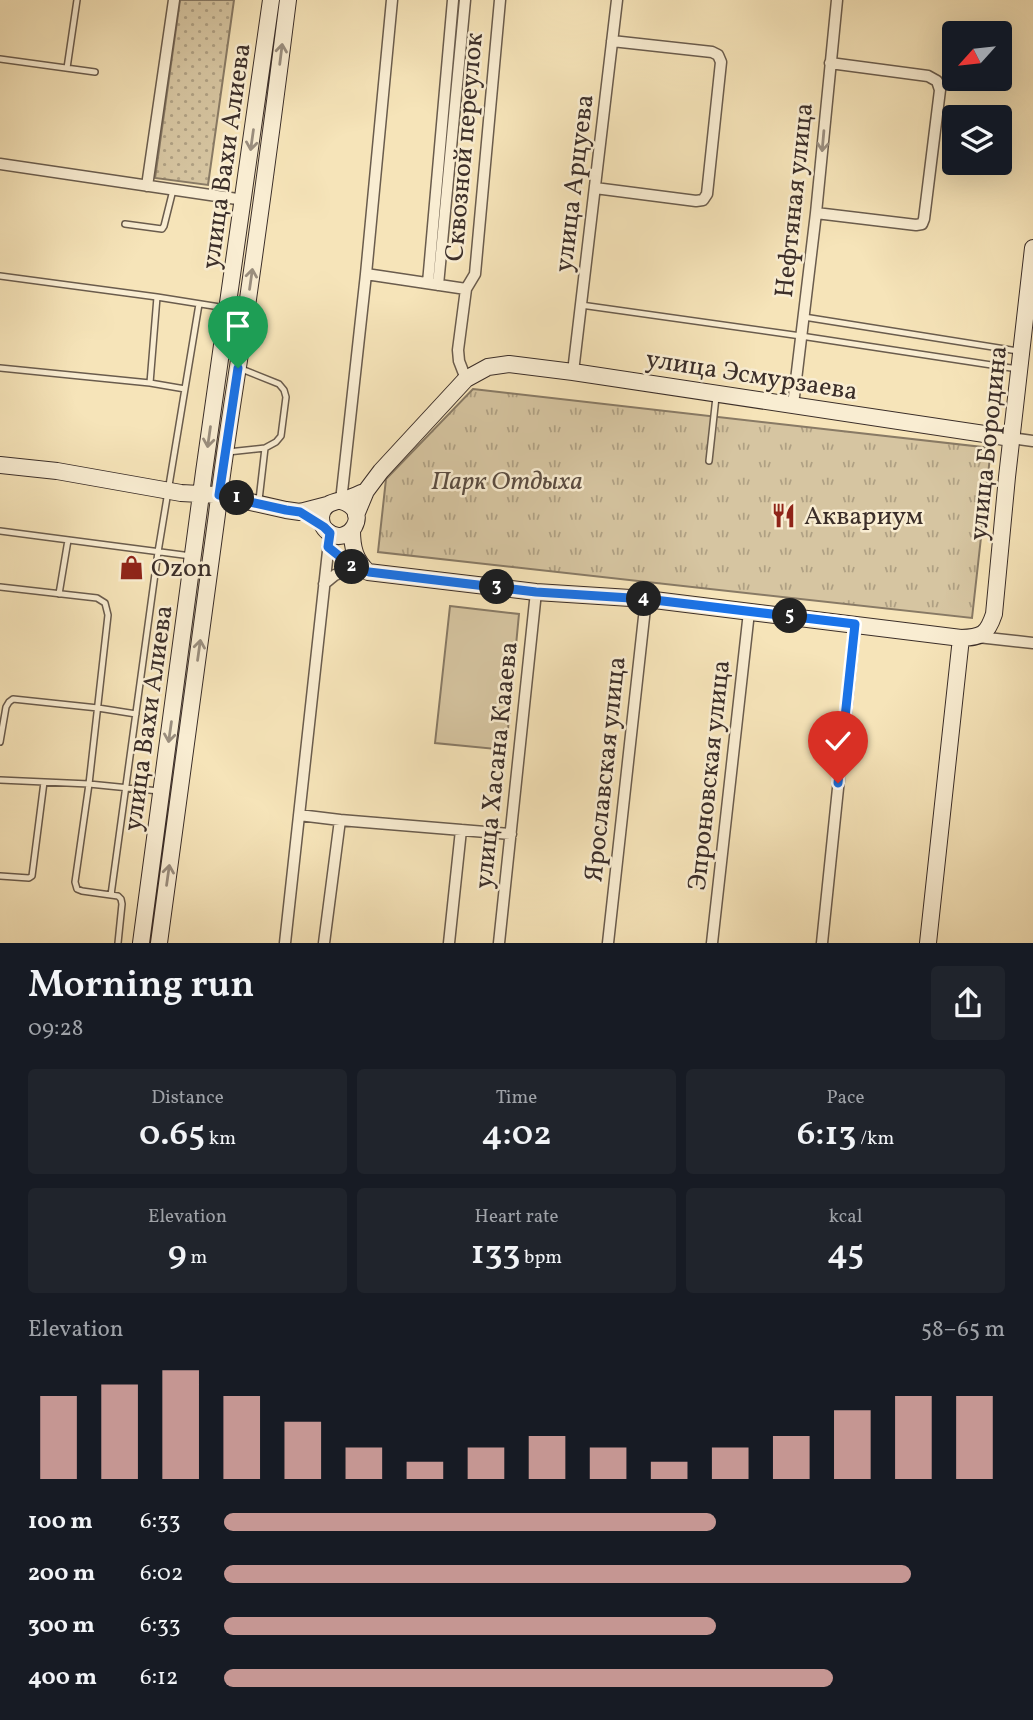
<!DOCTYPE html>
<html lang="en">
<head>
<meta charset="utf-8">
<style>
  body { margin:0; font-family:Vollkorn,serif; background:#20242c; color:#f1f3f6; height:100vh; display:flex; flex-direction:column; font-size:26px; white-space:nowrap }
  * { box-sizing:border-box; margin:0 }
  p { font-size:23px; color:#9ea1a6 }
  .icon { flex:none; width:38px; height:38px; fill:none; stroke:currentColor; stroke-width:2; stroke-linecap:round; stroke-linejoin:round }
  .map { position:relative; height:943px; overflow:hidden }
  .side { display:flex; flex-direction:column; background:#171b24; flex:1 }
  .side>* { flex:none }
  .needle { width:46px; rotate:243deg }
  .buttons { position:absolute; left:942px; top:21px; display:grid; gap:14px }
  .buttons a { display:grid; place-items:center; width:70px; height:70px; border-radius:7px; background:#171b24; box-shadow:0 7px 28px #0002; font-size:35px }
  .pin { position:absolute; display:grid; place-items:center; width:60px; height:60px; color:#fff; margin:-72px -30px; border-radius:50% 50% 50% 0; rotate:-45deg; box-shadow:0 0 7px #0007 }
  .pin .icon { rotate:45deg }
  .km { position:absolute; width:35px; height:35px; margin:-18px; border-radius:50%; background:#222; color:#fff; font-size:19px; line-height:35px; text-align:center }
  .round { display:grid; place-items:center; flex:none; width:74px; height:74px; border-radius:7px; background:#20242c }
  .headline { display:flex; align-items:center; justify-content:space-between; height:119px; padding:0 28px }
  h1 { font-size:38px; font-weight:600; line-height:52px }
  .figures { display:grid; grid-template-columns:repeat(3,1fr); gap:10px; height:119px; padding:7px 28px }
  .figures div { display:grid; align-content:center; border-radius:7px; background:#20242c; text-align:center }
  .figures b { font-size:35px; font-weight:600 }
  .figures small { font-size:19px; font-weight:400 }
  .figures p { font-size:19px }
  .chart { height:196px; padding:14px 28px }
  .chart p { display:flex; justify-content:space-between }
  .chart svg { width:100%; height:126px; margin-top:7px; stroke:#c59692; stroke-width:6 }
  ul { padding:0 28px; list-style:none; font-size:23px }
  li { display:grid; grid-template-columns:112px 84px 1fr; align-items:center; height:52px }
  li i { height:18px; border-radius:9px; background:#c59692 }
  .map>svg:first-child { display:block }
</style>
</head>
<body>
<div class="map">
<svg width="1033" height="943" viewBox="0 0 1033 943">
  <defs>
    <pattern id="grass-dots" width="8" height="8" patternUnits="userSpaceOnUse" patternTransform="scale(1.75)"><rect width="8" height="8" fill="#d6c5a1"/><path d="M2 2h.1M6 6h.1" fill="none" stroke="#afa083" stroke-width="1.8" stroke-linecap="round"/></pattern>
    <pattern id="park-tufts" width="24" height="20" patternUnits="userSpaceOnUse" patternTransform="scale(1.75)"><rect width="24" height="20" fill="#d6c5a1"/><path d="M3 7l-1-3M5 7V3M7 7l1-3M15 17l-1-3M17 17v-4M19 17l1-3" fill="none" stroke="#afa083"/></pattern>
  </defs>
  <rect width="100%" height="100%" fill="#f6e4b9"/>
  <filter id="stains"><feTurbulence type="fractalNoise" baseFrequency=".00286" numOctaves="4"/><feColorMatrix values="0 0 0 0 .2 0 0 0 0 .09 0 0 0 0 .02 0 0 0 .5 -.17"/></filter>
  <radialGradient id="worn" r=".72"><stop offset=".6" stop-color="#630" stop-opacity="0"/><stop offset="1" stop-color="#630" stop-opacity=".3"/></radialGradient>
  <!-- grass -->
  <path fill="url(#grass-dots)" stroke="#887a65" stroke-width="2" d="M 180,0 L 234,0 L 208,185 L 155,178 Z"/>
  <!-- park -->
  <path fill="url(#park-tufts)" stroke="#887a65" stroke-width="2" d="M 473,389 L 991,448 L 972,618 L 378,552 L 386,479 Z"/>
  <!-- garden -->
  <path fill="#d6c5a1" stroke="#887a65" stroke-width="2" d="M 450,606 L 519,614 L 506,750 L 435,743 Z"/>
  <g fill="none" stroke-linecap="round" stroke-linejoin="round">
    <defs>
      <path id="lane" d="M 0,59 L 95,72
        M 67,68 L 77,0
        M 125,224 L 162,229 L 164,226 L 173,190
        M 0,276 L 157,297 L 226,308
        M 581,305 L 801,336 L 1018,369
        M 804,317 L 1018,351
        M 0,368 L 150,383 L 157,297
        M 150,383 L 185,389
        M 228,452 L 265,448 L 276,442 L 281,436 L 286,397 L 284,390 L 279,384 L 239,368
        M 709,461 L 716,397
        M 259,500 L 265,448
        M 0,531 L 191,556
        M 0,587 L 97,598 L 105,603 L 108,615 L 89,784 L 75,882 L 77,889 L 82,891 L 118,896 L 121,899 L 122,904 L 118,943
        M 59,594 L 68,540
        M 0,742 L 6,707 L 9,702 L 13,699 L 98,708 L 136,714
        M 0,780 L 89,784 L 159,791
        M 0,876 L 29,878 L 32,876 L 44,782
        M 111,895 L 158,552 L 199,304"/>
      <path id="street" d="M 0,164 L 244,200
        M 147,186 L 174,0
        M 595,188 L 696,201 L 703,200 L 707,194 L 721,62 L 718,55 L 712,52 L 612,41
        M 816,213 L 916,225 L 922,224 L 924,219 L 940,90 L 937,81 L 928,76 L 830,63
        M 366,274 L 466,289
        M 428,283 L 453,0
        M 438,285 L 465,0
        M 573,372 L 617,0
        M 466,379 L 459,361 L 458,350 L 466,289 L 475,274 L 500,0
        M 793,405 L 816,213 L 837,0
        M 1011,438 L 1033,441
        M 341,501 L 366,274 L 392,0
        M 328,547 L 354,568 L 366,571
        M 324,584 L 335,575 L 354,568
        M 978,637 L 1033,643
        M 299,815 L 340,820 L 511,834
        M 285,943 L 330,533
        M 324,943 L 340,820
        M 449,943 L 461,830
        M 499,943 L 536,592
        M 608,943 L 646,599
        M 712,943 L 749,612
        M 822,943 L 855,624"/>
      <path id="secondary" d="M 0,465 L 57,471 L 181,493 L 219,495 L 286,510 L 300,512 L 327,505
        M 341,501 C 374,510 348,550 327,531 C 323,528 321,522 321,517 C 323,502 335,502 346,499 C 353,497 359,494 366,491
        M 356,515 L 366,491 L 381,471 L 466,379 L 488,367 L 509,364 L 573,372 L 1011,438
        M 352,530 C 352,548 355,560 368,572 L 536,592 L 646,599 L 961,638 C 982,637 987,635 994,614 L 1007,477 L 1033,248
        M 141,943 L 204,472 L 271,0
        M 159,943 L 217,514 C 224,454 234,394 243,334 C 259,223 274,112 288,0
        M 928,943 L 961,638"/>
    </defs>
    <!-- lane casing -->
    <use href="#lane" stroke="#6a5c4d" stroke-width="8"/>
    <!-- street casing -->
    <use href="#street" stroke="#6a5c4d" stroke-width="13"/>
    <!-- secondary casing -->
    <use href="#secondary" stroke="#3b2e29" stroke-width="18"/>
    <!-- lane -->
    <use href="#lane" stroke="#f9edd2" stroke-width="5"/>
    <!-- street -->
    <use href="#street" stroke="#f9edd2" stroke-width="10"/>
    <!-- secondary -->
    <use href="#secondary" stroke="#f9edd2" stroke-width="16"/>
  </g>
  <!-- one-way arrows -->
  <defs><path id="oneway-shaft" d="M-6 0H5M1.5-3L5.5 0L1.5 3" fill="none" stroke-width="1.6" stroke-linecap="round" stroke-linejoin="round" transform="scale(1.75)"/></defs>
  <g stroke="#9a8e7e">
    <use href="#oneway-shaft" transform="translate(281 54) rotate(-83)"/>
    <use href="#oneway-shaft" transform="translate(252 140) rotate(98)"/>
    <use href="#oneway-shaft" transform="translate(823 141) rotate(95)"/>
    <use href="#oneway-shaft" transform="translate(251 279) rotate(-82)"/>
    <use href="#oneway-shaft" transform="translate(209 437) rotate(98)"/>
    <use href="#oneway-shaft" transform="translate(199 650) rotate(-82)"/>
    <use href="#oneway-shaft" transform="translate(170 732) rotate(98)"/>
    <use href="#oneway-shaft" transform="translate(168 875) rotate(-82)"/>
  </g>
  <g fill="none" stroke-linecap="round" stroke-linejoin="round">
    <defs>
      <path id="route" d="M 238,368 L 219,495 L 286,510 L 300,512 L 324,527 L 330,533 L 328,547 L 354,568 L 369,572 L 536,592 L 646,599 L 855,624 L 838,783"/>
    </defs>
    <!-- route casing -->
    <use href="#route" stroke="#fff" stroke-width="14"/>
    <!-- route -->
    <use href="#route" stroke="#1a73e8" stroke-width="9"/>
  </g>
  <!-- icons -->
  <defs>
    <symbol id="restaurant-bare" viewBox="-9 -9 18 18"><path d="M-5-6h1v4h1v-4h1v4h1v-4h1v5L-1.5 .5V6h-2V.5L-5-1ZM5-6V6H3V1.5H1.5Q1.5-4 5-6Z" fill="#8f2418" stroke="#f9edd2" stroke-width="2.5" paint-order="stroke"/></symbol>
    <symbol id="shop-bare" viewBox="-9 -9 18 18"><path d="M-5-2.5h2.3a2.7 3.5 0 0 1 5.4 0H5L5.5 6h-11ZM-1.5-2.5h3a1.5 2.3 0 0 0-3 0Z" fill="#8f2418" stroke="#f9edd2" stroke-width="2.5" paint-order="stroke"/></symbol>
  </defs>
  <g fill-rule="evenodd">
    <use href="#restaurant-bare" x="766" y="498" width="35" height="35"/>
    <use href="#shop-bare" x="114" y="550" width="35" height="35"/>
  </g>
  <g text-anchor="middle" stroke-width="5" stroke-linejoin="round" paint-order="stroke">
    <!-- street labels -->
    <g font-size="26" fill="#3b2e29" stroke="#f9edd2">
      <text transform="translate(463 147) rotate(-85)" y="9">Сквозной переулок</text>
      <text transform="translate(225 156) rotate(-82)" y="9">улица Вахи Алиева</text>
      <text transform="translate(573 183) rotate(-83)" y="9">улица Арцуева</text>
      <text transform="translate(793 200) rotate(-84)" y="9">Нефтяная улица</text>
      <text transform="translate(752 374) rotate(9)" y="9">улица Эсмурзаева</text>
      <text transform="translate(987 443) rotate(-84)" y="9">улица Бородина</text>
      <text transform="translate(147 718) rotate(-82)" y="9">улица Вахи Алиева</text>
      <text transform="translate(495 765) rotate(-84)" y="9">улица Хасана Кааева</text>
      <text transform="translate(604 769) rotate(-84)" y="9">Ярославская улица</text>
      <text transform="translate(708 775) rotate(-84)" y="9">Эпроновская улица</text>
    </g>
    <!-- park labels -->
    <g font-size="26" font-style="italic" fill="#5a4c41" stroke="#f9edd2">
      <text x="507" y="489">Парк Отдыха</text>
    </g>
    <!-- poi labels -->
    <g font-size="26" fill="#3b2e29" stroke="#f9edd2" text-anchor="start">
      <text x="804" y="524">Аквариум</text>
      <text x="151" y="576">Ozon</text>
    </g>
  </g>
  <rect width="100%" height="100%" filter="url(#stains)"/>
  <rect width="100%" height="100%" fill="url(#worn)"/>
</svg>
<div class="buttons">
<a><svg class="needle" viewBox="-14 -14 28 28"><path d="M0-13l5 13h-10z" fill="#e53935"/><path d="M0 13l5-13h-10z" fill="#9ea1a6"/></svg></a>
<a><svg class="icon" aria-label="layers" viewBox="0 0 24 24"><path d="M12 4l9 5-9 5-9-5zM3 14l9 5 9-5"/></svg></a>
</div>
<div class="pin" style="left:238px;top:368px;background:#1e9e55"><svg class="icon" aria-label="arrive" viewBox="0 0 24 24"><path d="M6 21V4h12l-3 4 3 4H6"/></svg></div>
<div class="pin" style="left:838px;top:783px;background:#d93025"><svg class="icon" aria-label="check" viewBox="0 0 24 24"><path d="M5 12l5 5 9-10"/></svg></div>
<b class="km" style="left:237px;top:498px">1</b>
<b class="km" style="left:352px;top:567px">2</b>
<b class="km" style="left:497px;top:587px">3</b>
<b class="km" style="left:644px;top:599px">4</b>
<b class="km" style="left:790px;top:616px">5</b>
</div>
<section class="side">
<div class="headline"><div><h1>Morning run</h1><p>09:28</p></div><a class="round"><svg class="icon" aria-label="share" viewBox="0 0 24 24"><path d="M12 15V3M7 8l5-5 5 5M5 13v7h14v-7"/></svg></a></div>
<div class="figures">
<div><p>Distance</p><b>0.65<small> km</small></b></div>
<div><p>Time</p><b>4:02</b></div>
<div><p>Pace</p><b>6:13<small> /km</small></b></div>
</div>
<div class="figures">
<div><p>Elevation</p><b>9<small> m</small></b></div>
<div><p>Heart rate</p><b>133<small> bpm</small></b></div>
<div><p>kcal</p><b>45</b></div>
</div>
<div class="chart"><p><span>Elevation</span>58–65 m</p>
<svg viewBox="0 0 160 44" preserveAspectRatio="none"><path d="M5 44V15M15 44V11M25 44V6M35 44V15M45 44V24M55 44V33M65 44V38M75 44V33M85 44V29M95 44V33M105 44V38M115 44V33M125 44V29M135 44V20M145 44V15M155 44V15"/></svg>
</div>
<ul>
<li><b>100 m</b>6:33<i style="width:63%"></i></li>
<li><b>200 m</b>6:02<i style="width:88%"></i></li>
<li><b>300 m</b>6:33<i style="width:63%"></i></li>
<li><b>400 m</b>6:12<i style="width:78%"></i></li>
</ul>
</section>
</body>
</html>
